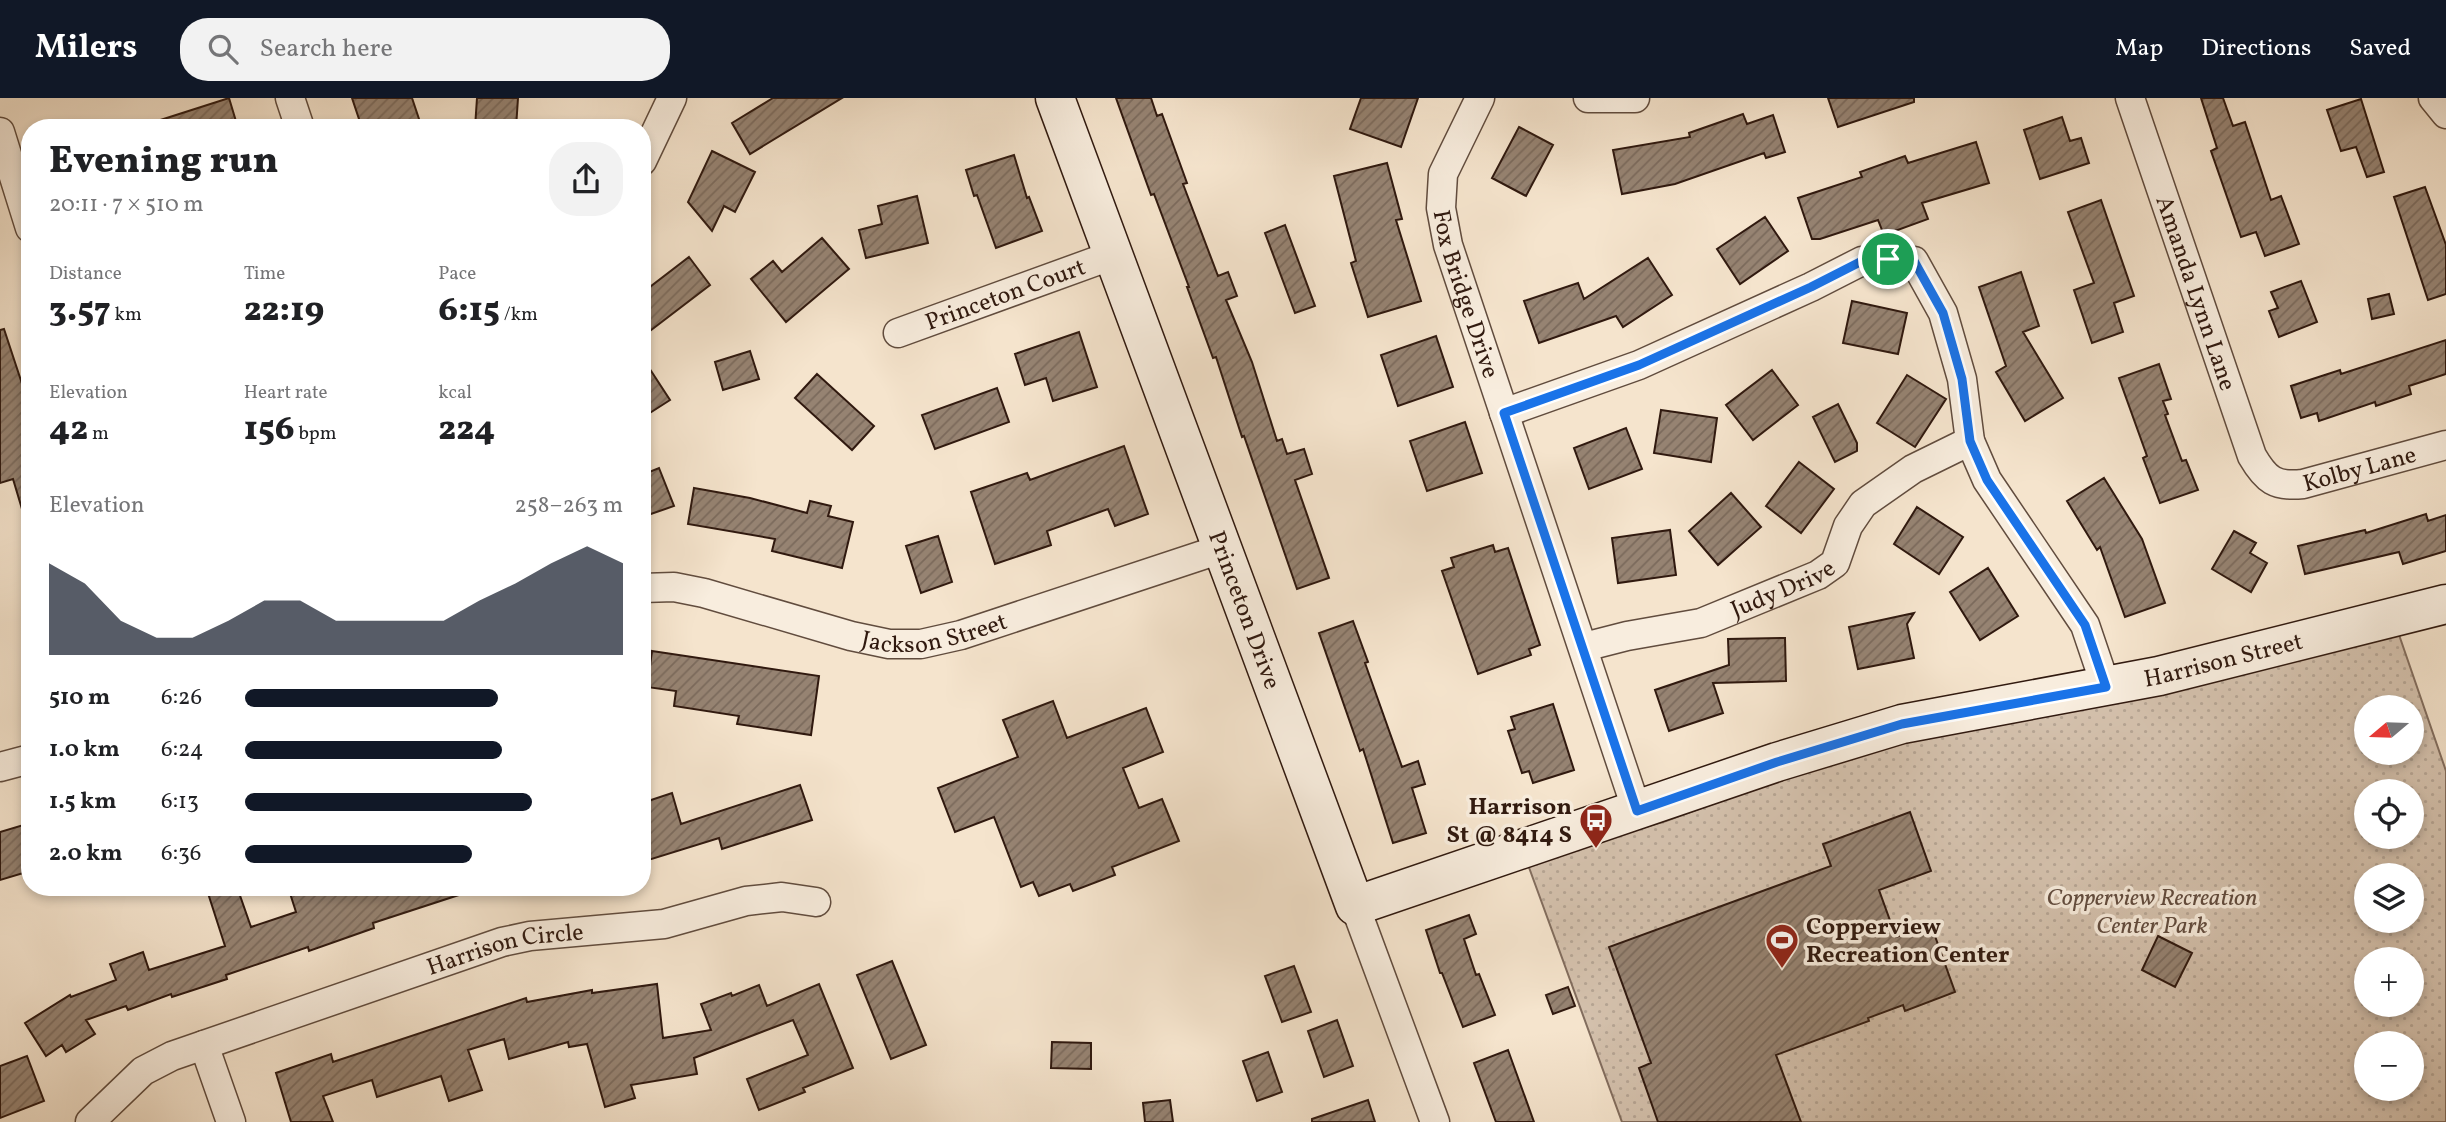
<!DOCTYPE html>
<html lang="en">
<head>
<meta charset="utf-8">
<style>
  body { margin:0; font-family:Vollkorn,serif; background:#f2f2f2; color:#202124; height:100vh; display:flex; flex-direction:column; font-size:26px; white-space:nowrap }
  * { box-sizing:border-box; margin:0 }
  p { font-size:23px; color:#757577 }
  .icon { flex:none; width:38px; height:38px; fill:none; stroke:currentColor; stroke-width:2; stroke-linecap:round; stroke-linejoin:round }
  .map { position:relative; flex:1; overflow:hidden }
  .sheet { position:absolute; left:21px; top:21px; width:630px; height:777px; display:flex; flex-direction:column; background:#fff; border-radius:28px; box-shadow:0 4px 10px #0003 }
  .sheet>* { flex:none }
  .needle { width:46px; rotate:251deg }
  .fabs { position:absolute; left:2354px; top:597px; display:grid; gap:14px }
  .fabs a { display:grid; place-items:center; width:70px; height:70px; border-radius:50%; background:#fff; box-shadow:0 4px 10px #0003; font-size:35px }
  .pin { position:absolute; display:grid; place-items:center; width:60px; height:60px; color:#fff; margin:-30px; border:4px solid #fff; border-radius:50%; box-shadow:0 2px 7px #0007 }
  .round { display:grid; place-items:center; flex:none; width:74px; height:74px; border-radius:28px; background:#f2f2f2 }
  .overview { display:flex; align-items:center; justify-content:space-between; height:119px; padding:0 28px }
  h1 { font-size:38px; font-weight:800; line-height:52px }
  .metrics { display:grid; grid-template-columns:repeat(3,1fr); gap:10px; height:119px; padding:7px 28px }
  .metrics div { display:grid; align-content:center }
  .metrics b { font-size:35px; font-weight:800 }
  .metrics small { font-size:19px; font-weight:400 }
  .metrics p { font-size:19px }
  .chart { height:196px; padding:14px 28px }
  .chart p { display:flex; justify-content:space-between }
  .chart svg { width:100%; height:126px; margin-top:7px; fill:#111827; opacity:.7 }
  ul { padding:0 28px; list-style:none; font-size:23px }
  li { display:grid; grid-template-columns:112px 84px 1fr; align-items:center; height:52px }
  li i { height:18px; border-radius:9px; background:#111827 }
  header { display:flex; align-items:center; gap:42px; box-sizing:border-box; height:98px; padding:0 35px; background:#111827; color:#fff }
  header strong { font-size:33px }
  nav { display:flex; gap:38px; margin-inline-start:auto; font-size:24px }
  .search { width:490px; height:63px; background:#f2f2f2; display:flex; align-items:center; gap:18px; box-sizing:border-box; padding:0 24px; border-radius:28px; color:#757577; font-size:26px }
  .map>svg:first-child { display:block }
</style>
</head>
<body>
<header>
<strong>Milers</strong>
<div class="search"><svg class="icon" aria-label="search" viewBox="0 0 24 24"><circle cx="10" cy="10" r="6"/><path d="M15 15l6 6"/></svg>Search here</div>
<nav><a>Map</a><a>Directions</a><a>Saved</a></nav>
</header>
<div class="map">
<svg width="2446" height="1024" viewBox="0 0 2446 1024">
  <defs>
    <pattern id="park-dots" width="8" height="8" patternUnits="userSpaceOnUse" patternTransform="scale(1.75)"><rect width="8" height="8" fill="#d4c1ad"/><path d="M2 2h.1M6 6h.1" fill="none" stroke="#b6a594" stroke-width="1.8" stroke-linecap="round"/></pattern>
    <pattern id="building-hatch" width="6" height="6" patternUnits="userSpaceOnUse" patternTransform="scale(1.75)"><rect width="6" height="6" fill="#968372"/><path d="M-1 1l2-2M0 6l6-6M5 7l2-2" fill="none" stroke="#7b6a5c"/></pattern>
  </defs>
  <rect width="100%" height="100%" fill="#f5e4cd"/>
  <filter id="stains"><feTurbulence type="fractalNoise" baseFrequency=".00286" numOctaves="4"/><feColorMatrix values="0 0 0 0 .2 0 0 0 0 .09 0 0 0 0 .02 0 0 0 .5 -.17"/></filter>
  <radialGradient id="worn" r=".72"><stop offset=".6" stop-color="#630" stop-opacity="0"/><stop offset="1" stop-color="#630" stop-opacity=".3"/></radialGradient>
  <!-- park -->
  <path fill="url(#park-dots)" stroke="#826d5e" stroke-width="2" fill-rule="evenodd" d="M 2397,531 L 2446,673 L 2446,1024 L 1622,1024 L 1527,764 L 1666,723 L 1838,660 ZM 2366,609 L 2412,609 L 2412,654 L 2366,654 ZM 2366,693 L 2412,693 L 2412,738 L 2366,738 ZM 2366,777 L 2412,777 L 2412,822 L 2366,822 ZM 2366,861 L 2412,861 L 2412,906 L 2366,906 ZM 2366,945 L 2412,945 L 2412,990 L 2366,990 Z"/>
  <!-- building -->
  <path fill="url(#building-hatch)" stroke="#30190f" stroke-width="2" d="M 229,0 L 238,30 L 149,30 L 148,26 Z
    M 352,0 L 412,0 L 422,30 L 362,30 Z
    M 477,0 L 518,0 L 516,30 L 475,30 Z
    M 773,0 L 842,0 L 750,56 L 732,25 Z
    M 1116,0 L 1151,0 L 1157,18 L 1162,16 L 1187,85 L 1183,86 L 1218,178 L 1228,174 L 1237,198 L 1226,202 L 1252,264 L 1277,343 L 1282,341 L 1287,356 L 1304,351 L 1312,376 L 1295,382 L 1329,480 L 1297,491 L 1244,338 L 1242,339 L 1216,259 L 1213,260 L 1187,189 L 1189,189 L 1154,96 L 1151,97 Z
    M 1361,0 L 1418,0 L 1401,49 L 1350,31 Z
    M 1828,0 L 1914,0 L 1914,4 L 1838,29 Z
    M 2201,0 L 2223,0 L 2233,28 L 2245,24 L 2271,102 L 2281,98 L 2299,146 L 2265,158 L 2256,134 L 2241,139 L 2211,53 L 2217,50 Z
    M 2361,1 L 2384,74 L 2367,79 L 2356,49 L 2341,53 L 2327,12 Z
    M 1743,16 L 1747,26 L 1773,17 L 1785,54 L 1766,60 L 1764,55 L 1675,86 L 1622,96 L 1613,52 L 1690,39 L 1689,35 Z
    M 2062,19 L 2070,43 L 2081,40 L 2089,65 L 2040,81 L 2024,32 Z
    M 1519,29 L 1553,47 L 1526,98 L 1492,80 Z
    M 1976,44 L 1989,85 L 1922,105 L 1928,121 L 1884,137 L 1878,122 L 1820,141 L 1812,141 L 1798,100 L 1862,79 L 1860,74 L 1905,58 L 1908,65 Z
    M 712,53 L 755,74 L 735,114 L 724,108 L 712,133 L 688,104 Z
    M 1014,57 L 1027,100 L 1029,99 L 1042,133 L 996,150 L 977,97 L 974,98 L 966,72 Z
    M 1387,65 L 1402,121 L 1396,122 L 1421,203 L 1368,219 L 1351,165 L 1356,163 L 1334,78 Z
    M 2425,89 L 2446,147 L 2446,196 L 2428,202 L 2394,99 Z
    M 917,98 L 928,145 L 866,160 L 859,132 L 882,126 L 878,108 Z
    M 2101,102 L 2134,198 L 2114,205 L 2123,234 L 2092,245 L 2074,192 L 2094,185 L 2068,114 Z
    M 1765,119 L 1788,153 L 1740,186 L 1717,151 Z
    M 1285,127 L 1315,208 L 1295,215 L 1265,135 Z
    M 822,140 L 849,171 L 786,224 L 751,181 L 773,163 L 782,174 Z
    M 689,159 L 710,187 L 642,239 L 642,195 Z
    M 1648,160 L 1672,197 L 1623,229 L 1616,218 L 1539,245 L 1524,203 L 1578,185 L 1584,201 Z
    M 2021,174 L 2039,228 L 2023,234 L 2063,300 L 2025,323 L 1996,274 L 2006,268 L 1979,189 Z
    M 2301,183 L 2317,224 L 2279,239 L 2269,213 L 2278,210 L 2271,194 Z
    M 2389,196 L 2394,216 L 2372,221 L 2368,201 Z
    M 1852,203 L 1907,215 L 1898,256 L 1843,245 Z
    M 4,231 L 30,310 L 30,421 L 25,421 L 13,381 L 0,385 L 0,232 Z
    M 1079,234 L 1097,289 L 1053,303 L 1046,280 L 1025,287 L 1015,256 Z
    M 1436,238 L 1453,289 L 1398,308 L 1381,257 Z
    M 2446,242 L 2446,276 L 2409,288 L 2411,296 L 2376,308 L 2375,304 L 2319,323 L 2317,315 L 2301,320 L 2291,288 L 2340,272 L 2341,276 Z
    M 750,253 L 759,281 L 723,292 L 715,264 Z
    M 642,259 L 670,302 L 642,320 Z
    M 2159,266 L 2171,301 L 2163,303 L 2168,316 L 2165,317 L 2182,363 L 2186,362 L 2198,392 L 2160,405 L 2143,360 L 2147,358 L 2119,280 Z
    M 1772,272 L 1798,307 L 1753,342 L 1726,307 Z
    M 817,276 L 874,328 L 852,352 L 795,300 Z
    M 1907,277 L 1946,301 L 1915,349 L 1877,325 Z
    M 997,290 L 1009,324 L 935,351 L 922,317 Z
    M 1838,306 L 1857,345 L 1857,353 L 1835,364 L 1813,319 Z
    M 1661,312 L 1717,320 L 1711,364 L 1654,355 Z
    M 1465,324 L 1482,375 L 1427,393 L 1410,343 Z
    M 1626,330 L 1642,371 L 1589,391 L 1574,350 Z
    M 1124,348 L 1148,416 L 1115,428 L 1108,411 L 1047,433 L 1051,447 L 995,466 L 971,394 L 1027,375 L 1030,382 Z
    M 1799,364 L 1834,391 L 1801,435 L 1766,408 Z
    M 659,370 L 674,408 L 642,419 L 642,377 Z
    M 2104,380 L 2142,441 L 2165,505 L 2125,519 L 2100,449 L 2097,452 L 2067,403 Z
    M 694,390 L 750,400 L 807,415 L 810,403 L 831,408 L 828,418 L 853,424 L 842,470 L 772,453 L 775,441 L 688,426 Z
    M 1731,395 L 1761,429 L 1718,467 L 1689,433 Z
    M 1917,409 L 1963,439 L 1939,476 L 1894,446 Z
    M 2426,416 L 2428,423 L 2446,417 L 2446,453 L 2403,466 L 2399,454 L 2305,476 L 2298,448 L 2365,432 L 2366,435 Z
    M 1670,432 L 1676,477 L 1618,485 L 1612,440 Z
    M 2234,433 L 2256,445 L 2250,455 L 2267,465 L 2251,494 L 2212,471 Z
    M 938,438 L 952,484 L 921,495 L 906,448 Z
    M 1493,447 L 1495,454 L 1508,450 L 1540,547 L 1529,551 L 1531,557 L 1478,576 L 1442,473 L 1454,469 L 1451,460 Z
    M 1988,470 L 2018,518 L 1980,542 L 1950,494 Z
    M 1914,515 L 1907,526 L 1914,560 L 1858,571 L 1849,529 Z
    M 1353,523 L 1368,564 L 1365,565 L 1402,669 L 1418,663 L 1425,686 L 1412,690 L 1426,735 L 1393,745 L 1363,651 L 1360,653 L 1319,535 Z
    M 1785,540 L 1786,583 L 1713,585 L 1723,615 L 1669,633 L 1655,592 L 1729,567 L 1728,541 Z
    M 652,553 L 819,578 L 811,637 L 737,626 L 739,618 L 674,608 L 676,593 L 647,589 Z
    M 1053,603 L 1067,640 L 1146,610 L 1163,654 L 1123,670 L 1139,710 L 1162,701 L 1179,743 L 1112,769 L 1115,777 L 1073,793 L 1070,786 L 1039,798 L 1033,784 L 1021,789 L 994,719 L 955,734 L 938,690 L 1018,659 L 1003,622 Z
    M 1553,606 L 1574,672 L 1533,685 L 1529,673 L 1522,675 L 1508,633 L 1515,631 L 1511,619 Z
    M 800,687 L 812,722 L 722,751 L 719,740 L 642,764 L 642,705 L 672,695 L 681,726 Z
    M 1910,714 L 1931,773 L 1879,792 L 1896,839 L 1931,827 L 1955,894 L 1905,913 L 1903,907 L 1868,920 L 1869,923 L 1776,957 L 1801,1024 L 1658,1024 L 1639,970 L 1651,965 L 1609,849 L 1831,768 L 1823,746 Z
    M 30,725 L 30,773 L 0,782 L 0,734 Z
    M 206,789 L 237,789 L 251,829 L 296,814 L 288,789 L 470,789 L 471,793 L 373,825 L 374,830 L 309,853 L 308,849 L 226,877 L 227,881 L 172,899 L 171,896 L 128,912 L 126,908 L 86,922 L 95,936 L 66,954 L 62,947 L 46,958 L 25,925 L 70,897 L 71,899 L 116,882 L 110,866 L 143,854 L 149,872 L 225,848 Z
    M 1469,817 L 1476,836 L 1464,841 L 1476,877 L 1479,876 L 1495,917 L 1463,929 L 1442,875 L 1440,875 L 1426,832 Z
    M 2158,838 L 2192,855 L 2175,889 L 2142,872 Z
    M 892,863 L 926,947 L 891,961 L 857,877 Z
    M 1294,868 L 1311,914 L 1282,924 L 1265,878 Z
    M 657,886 L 663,940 L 711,932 L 701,906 L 731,895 L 732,898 L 759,887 L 767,908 L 819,886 L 853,970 L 803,990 L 805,994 L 759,1012 L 747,981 L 808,957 L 793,922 L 694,960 L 697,976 L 631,987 L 635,1000 L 605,1009 L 587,946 L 569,949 L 568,944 L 509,961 L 504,941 L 468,952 L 482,992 L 449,1003 L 441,978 L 377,999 L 372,982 L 323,998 L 333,1024 L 291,1024 L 276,975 L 331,956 L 333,964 L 526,900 L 527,904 L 592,892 L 592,895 Z
    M 1568,889 L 1575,908 L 1553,916 L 1546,897 Z
    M 1337,922 L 1353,968 L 1324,979 L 1308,933 Z
    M 1052,944 L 1091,945 L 1091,971 L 1051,970 Z
    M 1508,952 L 1534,1024 L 1496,1024 L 1474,965 Z
    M 1268,954 L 1282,994 L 1257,1003 L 1243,963 Z
    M 27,958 L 44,1003 L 0,1020 L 0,968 Z
    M 1170,1002 L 1173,1024 L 1145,1024 L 1143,1005 Z
    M 1368,1002 L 1375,1024 L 1312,1024 L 1312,1021 Z"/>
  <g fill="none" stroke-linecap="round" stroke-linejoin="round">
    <defs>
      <g id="street">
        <path d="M 290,0 L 300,30"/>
        <path id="s1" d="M 1480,0 L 1443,76 L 1441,110 L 1448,147 L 1637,713"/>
        <path d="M 1588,0 L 1635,0"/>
        <path id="s2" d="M 2130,0 L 2252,358 C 2266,382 2275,389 2303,386 L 2446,347"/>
        <path d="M 2433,0 L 2446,16"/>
        <path d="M 0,34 L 30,130"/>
        <path d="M 642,63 L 672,0"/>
        <path id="s3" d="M 898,235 L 1113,157"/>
        <path d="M 1504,315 L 1639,267 L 1811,189 L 1862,163 L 1888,161 L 1914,163 L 1943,215 L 1962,281 L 1970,343 L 1987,382 L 2085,527 L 2106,589"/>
        <path id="s4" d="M 642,490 L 674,489 L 704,495 L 851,538 L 889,546 L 921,546 L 961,537 L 1221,451"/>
        <path id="s5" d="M 1584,549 L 1627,538 L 1701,525 L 1818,477 L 1835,465 L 1848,428 L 1863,406 L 1913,371 L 1970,343"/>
        <path d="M 0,669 L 30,661"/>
        <path d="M 1355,808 L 1435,1024"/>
        <path d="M 204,947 L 231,1024"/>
        <path id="s6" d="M 90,1024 L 143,973 L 172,958 L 502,844 L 530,838 L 664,826 L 746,803 L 782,799 L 816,804"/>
      </g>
      <g id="secondary">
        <path id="s7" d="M 1055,0 L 1355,808 L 1777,664 L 1902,626 L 2159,578 L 2446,506"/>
      </g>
    </defs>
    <!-- street casing -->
    <use href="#street" stroke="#614c3e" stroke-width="31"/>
    <!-- secondary casing -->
    <use href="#secondary" stroke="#30190f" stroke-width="41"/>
    <!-- street -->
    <use href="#street" stroke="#f8edde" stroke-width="28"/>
    <!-- secondary -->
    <use href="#secondary" stroke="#f8edde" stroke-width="38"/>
  </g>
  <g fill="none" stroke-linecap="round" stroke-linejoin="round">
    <defs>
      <path id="route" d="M 1888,161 L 1914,163 L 1943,215 L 1962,281 L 1970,343 L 1987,382 L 2085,527 L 2106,589 L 1902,626 L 1777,664 L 1637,713 L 1504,315 L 1639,267 L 1811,189 L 1862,163 Z"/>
    </defs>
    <!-- route casing -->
    <use href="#route" stroke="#fff" stroke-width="14"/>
    <!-- route -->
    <use href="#route" stroke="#1a73e8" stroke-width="9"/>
  </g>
  <!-- icons -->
  <defs>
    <symbol id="bus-pin" viewBox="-11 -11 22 30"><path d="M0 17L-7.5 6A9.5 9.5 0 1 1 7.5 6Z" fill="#8f2418" stroke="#f8edde"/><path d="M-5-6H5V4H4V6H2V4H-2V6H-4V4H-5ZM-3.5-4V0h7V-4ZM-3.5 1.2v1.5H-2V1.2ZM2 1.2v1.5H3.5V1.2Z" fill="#fff"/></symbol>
    <symbol id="stadium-pin" viewBox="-11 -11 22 30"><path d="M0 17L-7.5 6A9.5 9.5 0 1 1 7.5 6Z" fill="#8f2418" stroke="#f8edde"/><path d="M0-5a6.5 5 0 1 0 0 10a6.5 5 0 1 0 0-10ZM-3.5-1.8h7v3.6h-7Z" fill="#fff"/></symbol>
  </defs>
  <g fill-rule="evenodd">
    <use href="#bus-pin" x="1577" y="703" width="38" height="52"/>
    <use href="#stadium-pin" x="1763" y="823" width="38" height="52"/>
  </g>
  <g text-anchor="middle" stroke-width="7" stroke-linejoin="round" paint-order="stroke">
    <!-- street labels -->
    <g font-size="24" fill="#30190f" stroke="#f8edde">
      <text dy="8" stroke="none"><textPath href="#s1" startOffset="208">Fox Bridge Drive</textPath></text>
      <text dy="8" stroke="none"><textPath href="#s2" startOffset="206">Amanda Lynn Lane</textPath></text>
      <text dy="8" stroke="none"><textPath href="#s3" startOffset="114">Princeton Court</textPath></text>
      <text dy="8" stroke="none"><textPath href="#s2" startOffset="500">Kolby Lane</textPath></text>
      <text dy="8" stroke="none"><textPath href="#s5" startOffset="208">Judy Drive</textPath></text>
      <text dy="8" stroke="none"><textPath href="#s7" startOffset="546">Princeton Drive</textPath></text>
      <text dy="8" stroke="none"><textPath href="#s4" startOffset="301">Jackson Street</textPath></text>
      <text dy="8" stroke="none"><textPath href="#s7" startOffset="1766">Harrison Street</textPath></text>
      <text dy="8" stroke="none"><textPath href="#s6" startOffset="457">Harrison Circle</textPath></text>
    </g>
    <!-- poi labels -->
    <g font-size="24" font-weight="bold" fill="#30190f" stroke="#f8edde" text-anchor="end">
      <text x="1572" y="716">Harrison<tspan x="1572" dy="28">St @ 8414 S</tspan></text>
      <text x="1806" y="836" text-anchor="start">Copperview<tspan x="1806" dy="28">Recreation Center</tspan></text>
    </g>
    <!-- park labels -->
    <g font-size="24" font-style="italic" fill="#614b3e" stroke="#f8edde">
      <text x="2152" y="807">Copperview Recreation<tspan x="2152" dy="28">Center Park</tspan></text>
    </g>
  </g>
  <rect width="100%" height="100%" filter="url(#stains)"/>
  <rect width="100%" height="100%" fill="url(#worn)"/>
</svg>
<div class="fabs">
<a><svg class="needle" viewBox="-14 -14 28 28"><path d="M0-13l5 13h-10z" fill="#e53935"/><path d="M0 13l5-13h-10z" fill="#757577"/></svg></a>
<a><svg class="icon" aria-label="locate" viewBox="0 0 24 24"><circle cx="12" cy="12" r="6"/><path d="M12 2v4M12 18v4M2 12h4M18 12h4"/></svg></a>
<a><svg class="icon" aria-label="layers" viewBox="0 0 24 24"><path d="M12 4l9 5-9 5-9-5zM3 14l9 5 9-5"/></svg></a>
<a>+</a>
<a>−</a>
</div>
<div class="pin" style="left:1888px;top:161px;background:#1e9e55"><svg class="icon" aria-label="arrive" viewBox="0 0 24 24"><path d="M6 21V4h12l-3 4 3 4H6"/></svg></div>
<section class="sheet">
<div class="overview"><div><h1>Evening run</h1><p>20:11 · 7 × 510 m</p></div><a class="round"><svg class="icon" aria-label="share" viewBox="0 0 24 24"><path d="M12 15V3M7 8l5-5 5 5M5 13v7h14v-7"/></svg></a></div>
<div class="metrics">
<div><p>Distance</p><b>3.57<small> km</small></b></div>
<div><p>Time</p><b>22:19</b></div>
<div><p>Pace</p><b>6:15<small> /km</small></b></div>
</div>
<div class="metrics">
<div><p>Elevation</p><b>42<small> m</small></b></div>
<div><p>Heart rate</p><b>156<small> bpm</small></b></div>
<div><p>kcal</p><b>224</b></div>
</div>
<div class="chart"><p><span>Elevation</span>258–263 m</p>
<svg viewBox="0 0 160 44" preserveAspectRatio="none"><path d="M0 44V12L10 19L20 32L30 38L40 38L50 32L60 25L70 25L80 32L90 32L100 32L110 32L120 25L130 19L140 12L150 6L160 12V44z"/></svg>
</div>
<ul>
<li><b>510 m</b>6:26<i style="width:67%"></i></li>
<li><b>1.0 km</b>6:24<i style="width:68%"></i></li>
<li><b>1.5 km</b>6:13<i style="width:76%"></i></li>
<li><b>2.0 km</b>6:36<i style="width:60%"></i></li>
</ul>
</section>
</div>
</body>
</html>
